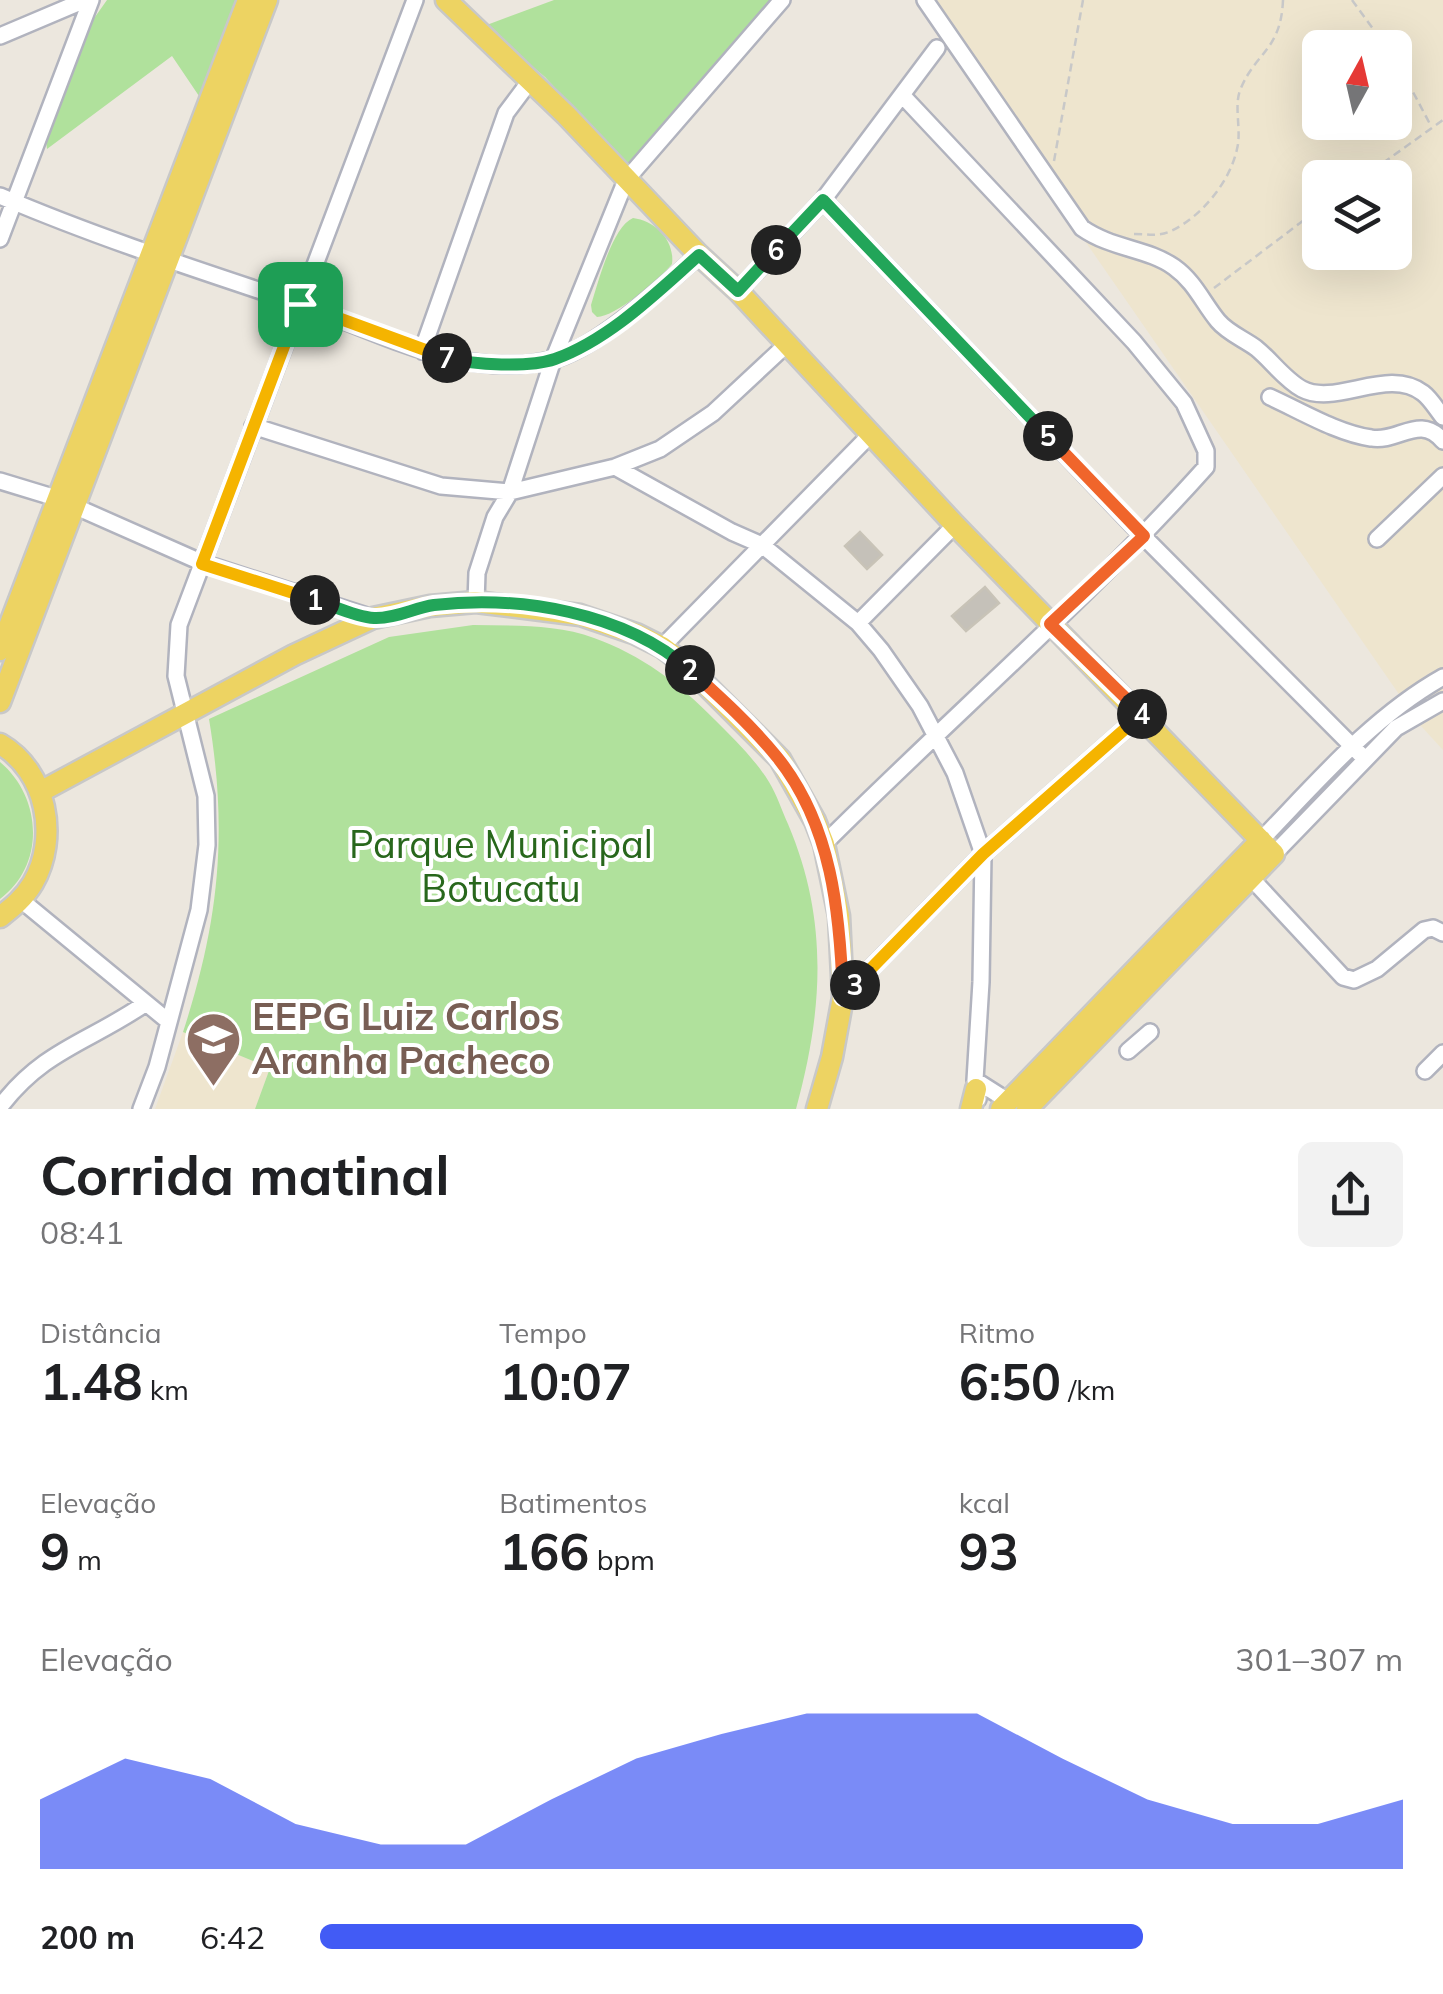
<!DOCTYPE html>
<html lang="pt">
<head>
<meta charset="utf-8">
<style>
  body { margin:0; font-family:Mulish,sans-serif; background:#f2f2f2; color:#202124; height:100vh; display:flex; flex-direction:column; font-size:38px; white-space:nowrap }
  * { box-sizing:border-box; margin:0 }
  p { font-size:32px; color:#757577 }
  .icon { flex:none; width:55px; height:55px; fill:none; stroke:currentColor; stroke-width:2; stroke-linecap:round; stroke-linejoin:round }
  .map { position:relative; height:1109px; overflow:hidden }
  .details { display:flex; flex-direction:column; background:#fff; flex:1 }
  .details>* { flex:none }
  .needle { width:65px; rotate:8deg }
  .controls { position:absolute; left:1302px; top:30px; display:grid; gap:20px }
  .controls a { display:grid; place-items:center; width:110px; height:110px; border-radius:15px; background:#fff; box-shadow:0 10px 40px #0002; font-size:50px }
  .pin { position:absolute; display:grid; place-items:center; width:85px; height:85px; color:#fff; margin:-42px; border-radius:20px; box-shadow:0 5px 15px #0006 }
  .km { position:absolute; width:50px; height:50px; margin:-25px; border-radius:50%; background:#222; color:#fff; font-size:28px; line-height:50px; text-align:center }
  .round { display:grid; place-items:center; flex:none; width:105px; height:105px; border-radius:15px; background:#f2f2f2 }
  .overview { display:flex; align-items:center; justify-content:space-between; height:170px; padding:0 40px }
  h1 { font-size:55px; font-weight:700; line-height:75px }
  .stats { display:grid; grid-template-columns:repeat(3,1fr); gap:15px; height:170px; padding:10px 40px }
  .stats div { display:grid; align-content:center }
  .stats b { font-size:50px; font-weight:700 }
  .stats small { font-size:28px; font-weight:400 }
  .stats p { font-size:28px }
  .chart { height:280px; padding:20px 40px }
  .chart p { display:flex; justify-content:space-between }
  .chart svg { width:100%; height:180px; margin-top:10px; fill:#425bf5; opacity:.7 }
  ul { padding:0 40px; list-style:none; font-size:32px }
  li { display:grid; grid-template-columns:160px 120px 1fr; align-items:center; height:75px }
  li i { height:25px; border-radius:12px; background:#425bf5 }
  .map>svg:first-child { display:block }
</style>
</head>
<body>
<div class="map">
<svg width="1443" height="1109" viewBox="0 0 1443 1109">
  <rect width="100%" height="100%" fill="#ece7de"/>
  <!-- education -->
  <path fill="#eee5ce" fill-rule="evenodd" d="M 918,0 L 1443,0 L 1443,750 L 1421,726 ZM 1320,48 L 1395,48 L 1395,122 L 1320,122 ZM 1320,178 L 1395,178 L 1395,252 L 1320,252 Z
    M 183,1032 L 270,1068 L 255,1109 L 155,1109 Z"/>
  <!-- green -->
  <path fill="#b0e19c" d="M 107,0 L 236,0 L 199,96 L 172,56 L 47,149 L 46,141 L 90,24 Z
    M 554,0 L 770,0 L 627,166 L 545,77 L 484,26 Z
    M 633,218 C 656,221 675,241 672,264 C 660,279 615,317 597,317 L 592,312 L 591,305 C 598,283 612,227 633,218 Z
    M 473,625 C 513,626 556,624 594,638 C 640,654 681,685 714,719 C 734,739 754,758 769,782 C 777,795 782,811 788,824 C 829,921 823,1010 796,1109 L 255,1109 L 270,1068 L 183,1032 C 219,922 228,833 209,719 L 389,637 Z
    M 0,762 C 42,797 46,865 0,899 Z"/>
  <!-- building -->
  <path fill="#c5c1b9" stroke="#c8c3b7" stroke-width="2.5" d="M 860,532 L 882,555 L 867,569 L 845,546 Z
    M 985,587 L 999,603 L 966,631 L 952,616 Z"/>
  <g fill="none" stroke-linecap="round" stroke-linejoin="round">
    <defs>
      <path id="minor" d="M 925,0 L 1082,228 C 1112,249 1147,248 1174,267 C 1195,282 1203,303 1218,321 C 1228,333 1244,339 1256,348 C 1271,360 1285,380 1302,389 C 1336,407 1388,366 1423,393 C 1431,399 1437,410 1443,417
        M 0,36 L 85,0
        M 0,196 C 96,237 195,269 294,302 C 377,330 460,381 551,360 C 595,350 664,286 699,255
        M 823,200 L 1144,537 L 1364,758
        M 0,239 L 91,0
        M 738,291 L 823,200 L 937,48
        M 422,351 L 506,113 L 530,81
        M 1270,397 C 1301,411 1337,433 1371,438 C 1398,443 1420,413 1443,441
        M 253,426 L 441,486 L 510,492 L 615,467 L 660,449 L 713,413 L 786,345
        M 615,467 L 732,532 L 762,545 L 858,623 L 881,650 L 920,706 L 955,773 L 983,854 L 981,982 L 975,1080 L 978,1099
        M 0,481 L 56,498 L 203,563 L 373,618
        M 1377,539 L 1443,476
        M 476,602 L 477,573 L 495,517 L 510,492 L 553,360 L 626,180 L 782,0
        M 858,623 L 955,525
        M 662,647 L 872,433
        M 1261,840 C 1317,782 1372,717 1443,677
        M 824,844 C 950,718 1087,600 1206,467 L 1206,451 L 1184,403 L 1134,342 L 902,95
        M 1274,854 L 1396,728 L 1443,701
        M 1251,878 L 1343,977 L 1354,980 L 1377,969 L 1424,930 L 1433,928 L 1443,933
        M 21,900 L 168,1021
        M 843,997 L 983,854 L 1142,714
        M 1128,1051 L 1150,1032
        M 1425,1071 L 1443,1053
        M 975,1080 L 1008,1101
        M 0,1107 C 44,1049 90,1042 146,1003
        M 141,1109 L 157,1067 L 199,910 L 207,845 L 206,796 L 176,676 L 179,625 L 415,0"/>
      <path id="major" d="M 446,0 L 566,115 L 699,255 L 738,291 L 955,525 L 1274,854 L 1027,1109
        M 0,650 L 248,0
        M 0,702 L 267,0
        M 0,744 C 47,771 59,838 33,883 C 24,898 13,907 0,917
        M 40,792 L 294,655 L 373,618 L 430,606 L 476,602 L 580,615 L 636,634 L 662,647 L 687,666 L 780,759 L 815,821 L 824,844 L 839,916 L 843,997 L 832,1057 L 817,1109
        M 971,1109 L 976,1089
        M 1001,1109 L 1261,840"/>
    </defs>
    <!-- minor casing -->
    <use href="#minor" stroke="#b1b3be" stroke-width="20"/>
    <!-- major casing -->
    <use href="#major" stroke="#c8c8c8" stroke-width="25"/>
    <!-- path -->
    <path stroke="#c8c8c8" stroke-width="2.5" stroke-dasharray="8 5" stroke-linecap="butt" d="M 1352,0 L 1387,48
      M 1395,58 L 1431,126
      M 1054,161 L 1083,0
      M 1362,178 L 1443,120
      M 1134,234 C 1147,234 1159,237 1171,231 C 1201,217 1230,182 1237,149 C 1242,130 1233,105 1241,88 C 1256,52 1281,50 1283,0
      M 1214,288 L 1320,208"/>
    <!-- minor -->
    <use href="#minor" stroke="#fff" stroke-width="15"/>
    <!-- major -->
    <use href="#major" stroke="#edd362" stroke-width="20"/>
  </g>
  <g fill="none" stroke-linecap="round" stroke-linejoin="round">
    <defs>
      <path id="split-1" d="M 300,304 L 202,564 L 315,600"/>
      <path id="split-2" d="M 315,600 C 332,605 355,617 374,618 C 394,619 414,608 434,605 C 519,595 624,612 690,670"/>
      <path id="split-3" d="M 690,670 C 720,697 751,725 777,757 C 832,825 840,913 843,997 L 855,985"/>
      <path id="split-4" d="M 855,985 L 983,854 L 1142,714"/>
      <path id="split-5" d="M 1048,436 L 1144,536 L 1050,624 L 1142,714"/>
      <path id="split-6" d="M 776,250 L 823,200 L 1048,436"/>
      <path id="split-7" d="M 447,358 C 474,365 529,368 555,359 C 610,339 656,293 699,255 L 738,291 L 776,250"/>
      <path id="split-8" d="M 300,304 L 447,358"/>
    </defs>
    <!-- split-1 casing -->
    <use href="#split-1" stroke="#fff" stroke-width="20"/>
    <!-- split-2 casing -->
    <use href="#split-2" stroke="#fff" stroke-width="20"/>
    <!-- split-3 casing -->
    <use href="#split-3" stroke="#fff" stroke-width="20"/>
    <!-- split-4 casing -->
    <use href="#split-4" stroke="#fff" stroke-width="20"/>
    <!-- split-5 casing -->
    <use href="#split-5" stroke="#fff" stroke-width="20"/>
    <!-- split-6 casing -->
    <use href="#split-6" stroke="#fff" stroke-width="20"/>
    <!-- split-7 casing -->
    <use href="#split-7" stroke="#fff" stroke-width="20"/>
    <!-- split-8 casing -->
    <use href="#split-8" stroke="#fff" stroke-width="20"/>
    <!-- split-1 -->
    <use href="#split-1" stroke="#f5b400" stroke-width="12"/>
    <!-- split-2 -->
    <use href="#split-2" stroke="#22a559" stroke-width="12"/>
    <!-- split-3 -->
    <use href="#split-3" stroke="#f0652b" stroke-width="12"/>
    <!-- split-4 -->
    <use href="#split-4" stroke="#f5b400" stroke-width="12"/>
    <!-- split-5 -->
    <use href="#split-5" stroke="#f0652b" stroke-width="12"/>
    <!-- split-6 -->
    <use href="#split-6" stroke="#22a559" stroke-width="12"/>
    <!-- split-7 -->
    <use href="#split-7" stroke="#22a559" stroke-width="12"/>
    <!-- split-8 -->
    <use href="#split-8" stroke="#f5b400" stroke-width="12"/>
  </g>
  <!-- icons -->
  <defs>
    <symbol id="school-pin" viewBox="-11 -11 22 30"><path d="M0 17L-7.5 6A9.5 9.5 0 1 1 7.5 6Z" fill="#8d6e63" stroke="#fff"/><path d="M0-5L7-2L0 1L-7-2ZM-4 1L0 2.5L4 1V4Q0 6-4 4Z" fill="#fff"/></symbol>
  </defs>
  <g fill-rule="evenodd">
    <use href="#school-pin" x="182" y="1008" width="63" height="86"/>
  </g>
  <g text-anchor="middle" stroke-width="8" stroke-linejoin="round" paint-order="stroke">
    <!-- park labels -->
    <g font-size="38" fill="#28671c" stroke="#fff">
      <text x="501" y="858">Parque Municipal<tspan x="501" dy="44">Botucatu</tspan></text>
    </g>
    <!-- education labels -->
    <g font-size="38" font-weight="bold" fill="#785e54" stroke="#fff" text-anchor="start">
      <text x="252" y="1030">EEPG Luiz Carlos<tspan x="252" dy="44">Aranha Pacheco</tspan></text>
    </g>
  </g>
</svg>
<div class="controls">
<a><svg class="needle" viewBox="-14 -14 28 28"><path d="M0-13l5 13h-10z" fill="#e53935"/><path d="M0 13l5-13h-10z" fill="#757577"/></svg></a>
<a><svg class="icon" aria-label="layers" viewBox="0 0 24 24"><path d="M12 4l9 5-9 5-9-5zM3 14l9 5 9-5"/></svg></a>
</div>
<div class="pin" style="left:300px;top:304px;background:#1e9e55"><svg class="icon" aria-label="arrive" viewBox="0 0 24 24"><path d="M6 21V4h12l-3 4 3 4H6"/></svg></div>
<b class="km" style="left:315px;top:600px">1</b>
<b class="km" style="left:690px;top:670px">2</b>
<b class="km" style="left:855px;top:985px">3</b>
<b class="km" style="left:1142px;top:714px">4</b>
<b class="km" style="left:1048px;top:436px">5</b>
<b class="km" style="left:776px;top:250px">6</b>
<b class="km" style="left:447px;top:358px">7</b>
</div>
<section class="details">
<div class="overview"><div><h1>Corrida matinal</h1><p>08:41</p></div><a class="round"><svg class="icon" aria-label="share" viewBox="0 0 24 24"><path d="M12 15V3M7 8l5-5 5 5M5 13v7h14v-7"/></svg></a></div>
<div class="stats">
<div><p>Distância</p><b>1.48<small> km</small></b></div>
<div><p>Tempo</p><b>10:07</b></div>
<div><p>Ritmo</p><b>6:50<small> /km</small></b></div>
</div>
<div class="stats">
<div><p>Elevação</p><b>9<small> m</small></b></div>
<div><p>Batimentos</p><b>166<small> bpm</small></b></div>
<div><p>kcal</p><b>93</b></div>
</div>
<div class="chart"><p><span>Elevação</span>301–307 m</p>
<svg viewBox="0 0 160 44" preserveAspectRatio="none"><path d="M0 44V27L10 17L20 22L30 33L40 38L50 38L60 27L70 17L80 11L90 6L100 6L110 6L120 17L130 27L140 33L150 33L160 27V44z"/></svg>
</div>
<ul>
<li><b>200 m</b>6:42<i style="width:76%"></i></li>
</ul>
</section>
</body>
</html>
